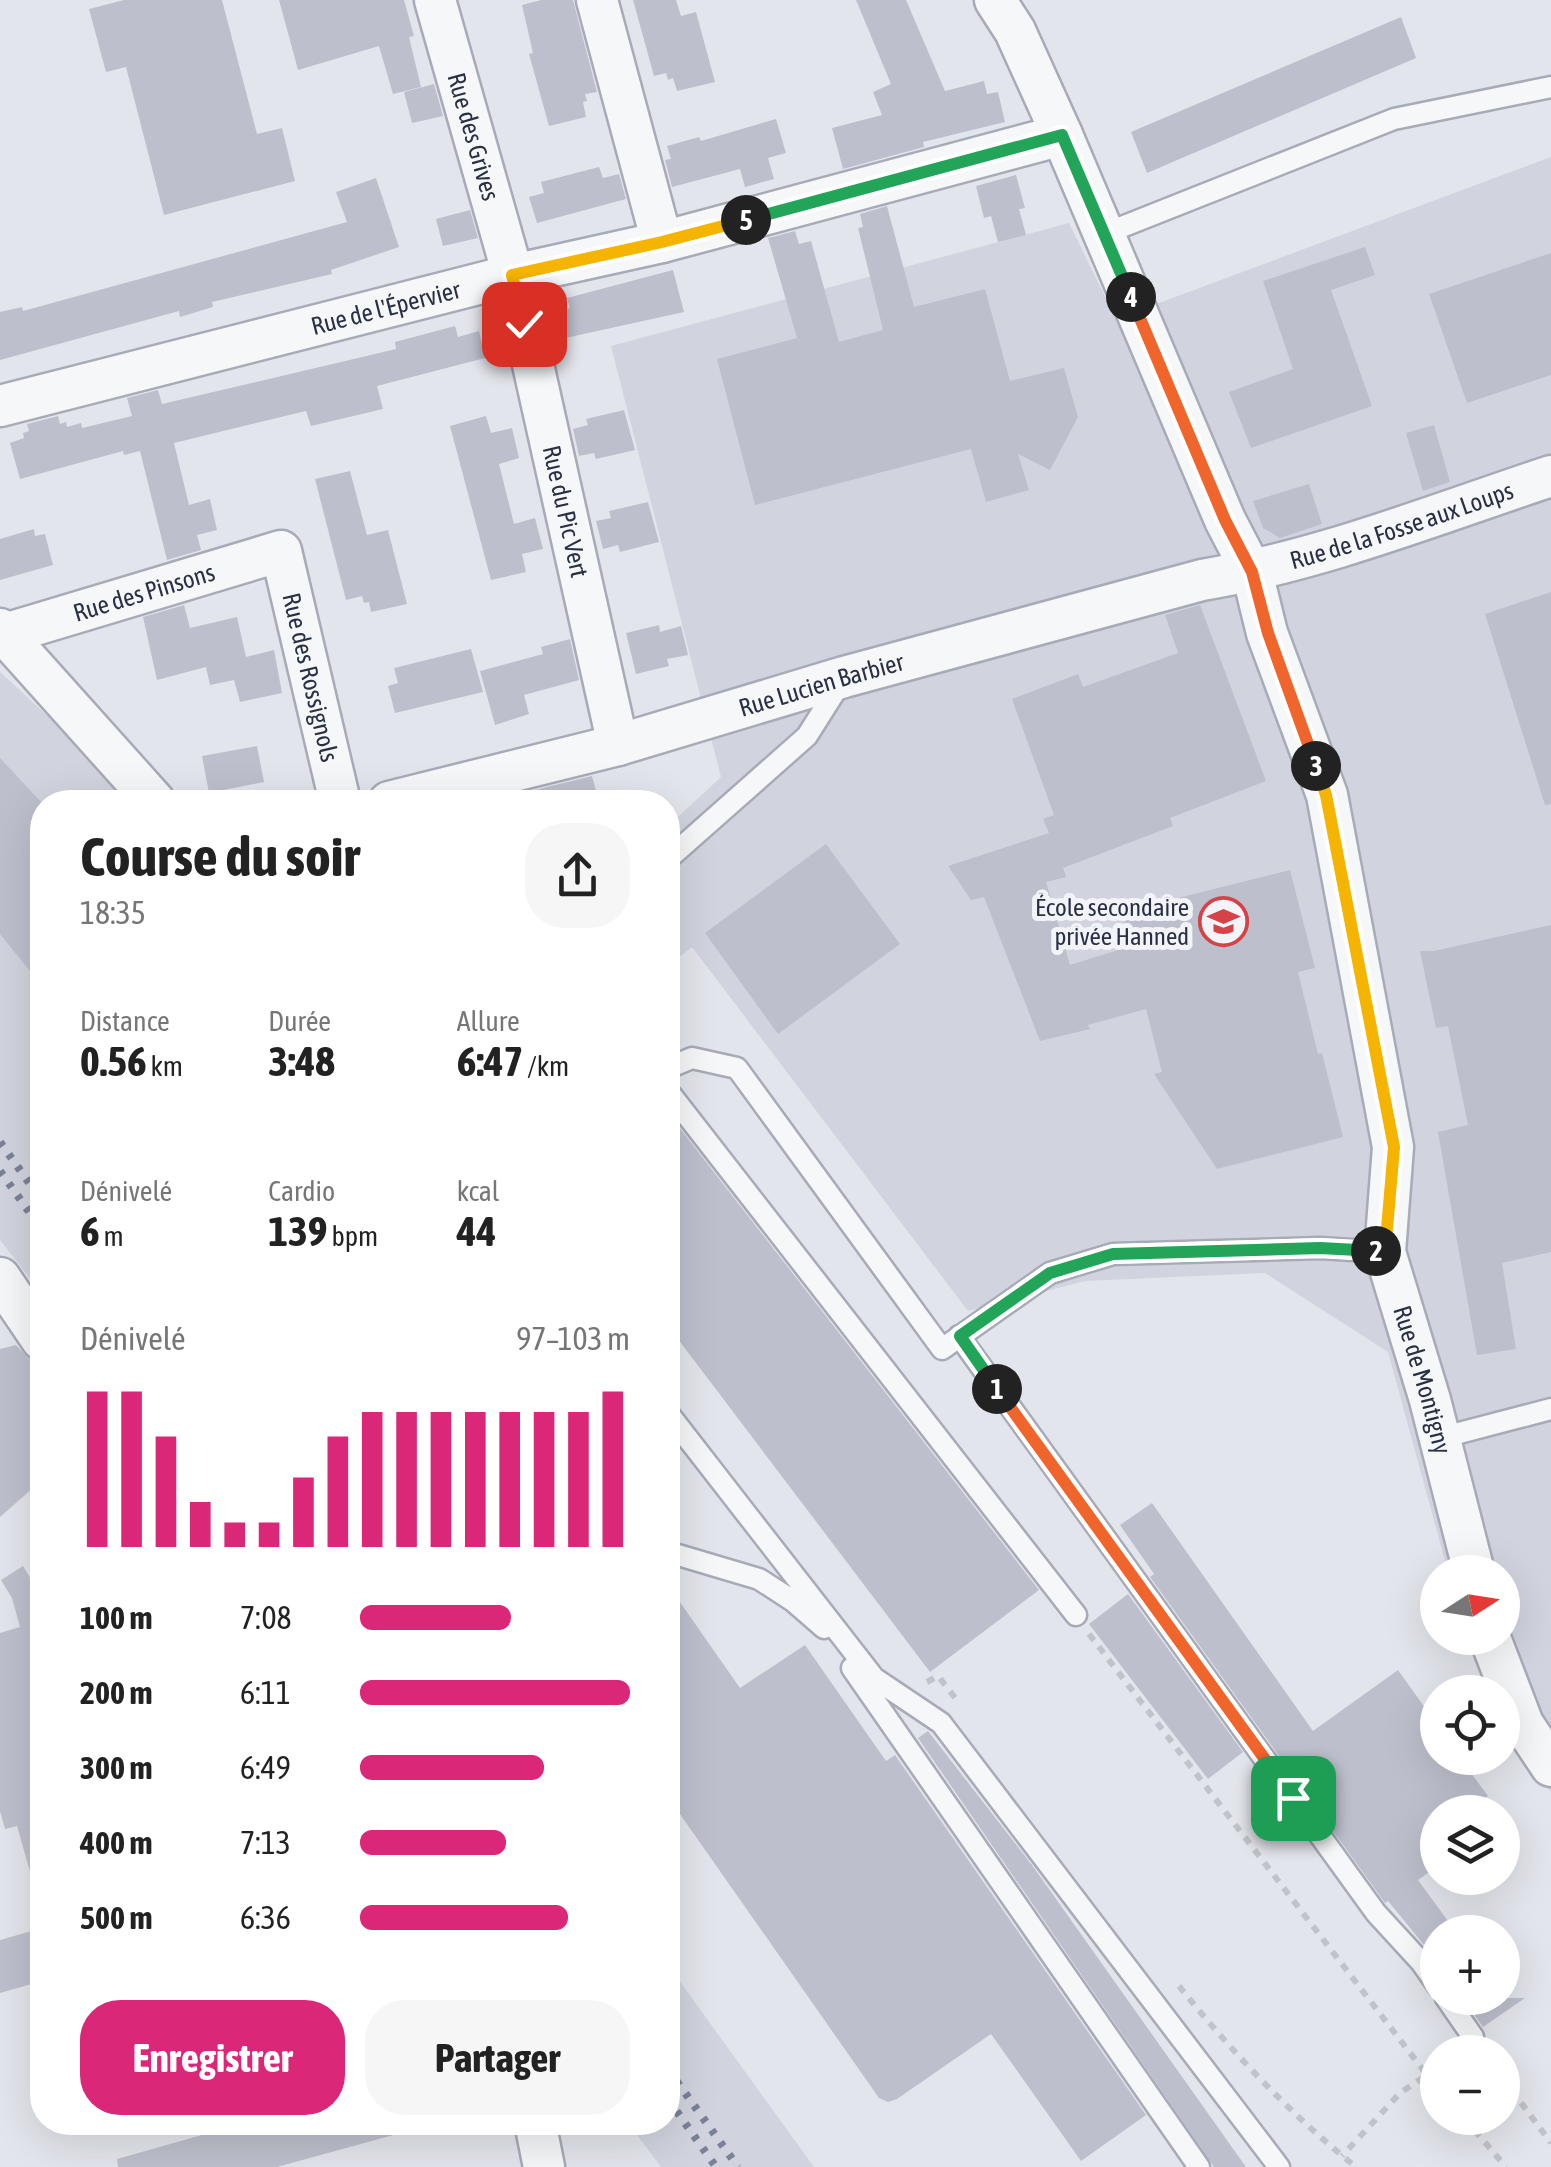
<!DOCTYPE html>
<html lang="fr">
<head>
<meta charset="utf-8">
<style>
  body { margin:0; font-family:"Asap Condensed",sans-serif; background:#f6f6f6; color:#222; height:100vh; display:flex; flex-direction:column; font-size:38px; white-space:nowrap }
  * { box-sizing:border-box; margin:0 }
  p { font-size:32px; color:#767676 }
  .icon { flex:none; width:55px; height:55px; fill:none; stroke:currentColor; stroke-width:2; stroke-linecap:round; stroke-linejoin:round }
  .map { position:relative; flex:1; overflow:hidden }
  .side { position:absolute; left:30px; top:790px; width:650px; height:1345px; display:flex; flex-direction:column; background:#fff; border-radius:40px; box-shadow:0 10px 40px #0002 }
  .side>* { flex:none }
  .needle { width:65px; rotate:78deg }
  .tools { position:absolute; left:1420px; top:1555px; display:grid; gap:20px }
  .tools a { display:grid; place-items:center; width:100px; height:100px; border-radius:50%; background:#fff; box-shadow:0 10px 40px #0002; font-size:50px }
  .pin { position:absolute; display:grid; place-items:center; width:85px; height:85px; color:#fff; margin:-42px; border-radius:20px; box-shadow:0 5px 15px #0006 }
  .km { position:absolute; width:50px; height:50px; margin:-25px; border-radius:50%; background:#222; color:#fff; font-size:28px; line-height:50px; text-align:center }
  .round { display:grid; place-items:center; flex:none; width:105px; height:105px; border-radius:40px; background:#f6f6f6 }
  .headline { display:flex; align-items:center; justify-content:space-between; height:170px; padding:0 50px }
  h1 { font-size:55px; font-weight:700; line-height:75px }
  .figures { display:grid; grid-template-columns:repeat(3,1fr); gap:15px; height:170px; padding:10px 50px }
  .figures div { display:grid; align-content:center }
  .figures b { font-size:42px; font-weight:700 }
  .figures small { font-size:28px; font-weight:400 }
  .figures p { font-size:28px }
  .chart { height:280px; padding:20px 50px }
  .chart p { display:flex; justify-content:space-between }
  .chart svg { width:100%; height:180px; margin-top:10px; stroke:#db2777; stroke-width:6 }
  .action { display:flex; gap:20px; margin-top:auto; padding:20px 50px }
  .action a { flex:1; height:115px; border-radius:40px; background:#db2777; color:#fff; font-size:40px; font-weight:700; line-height:115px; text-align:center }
  .action a+a { background:#f6f6f6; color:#222 }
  ul { padding:0 50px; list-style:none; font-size:32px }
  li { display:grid; grid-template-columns:160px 120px 1fr; align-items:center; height:75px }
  li i { height:25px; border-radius:12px; background:#db2777 }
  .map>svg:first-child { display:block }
</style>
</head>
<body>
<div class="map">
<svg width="1551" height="2167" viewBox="0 0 1551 2167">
  <rect width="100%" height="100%" fill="#e3e5ec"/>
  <!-- built -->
  <path fill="#d1d4de" d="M 1551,157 L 1551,1793 L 1503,1718 L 1466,1638 L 1502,1638 L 1502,1572 L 1448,1572 L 1388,1352 L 1265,1273 L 1085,1281 L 968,1311 L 692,947 L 668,966 L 668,826 L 721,777 L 611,346 L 1069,223 L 1116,319 Z
    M 0,672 L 141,802 L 42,802 L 42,1294 L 0,1240 Z
    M 668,1965 L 814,2167 L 661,2167 L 628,2123 L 668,2122 Z"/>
  <!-- building -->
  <path fill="#bdc0cc" d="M 124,0 L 222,0 L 257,134 L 282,128 L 295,181 L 164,215 L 126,67 L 106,72 L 89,9 Z
    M 279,0 L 404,0 L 414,36 L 409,37 L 421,87 L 393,94 L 379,46 L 298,70 Z
    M 541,0 L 573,0 L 597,92 L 585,94 L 587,101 L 583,102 L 586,117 L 549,126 L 529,54 L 533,53 L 522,5 Z
    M 633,0 L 676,0 L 681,16 L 696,12 L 715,82 L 677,91 L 673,78 L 668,80 L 666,73 L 654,76 Z
    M 856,0 L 906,0 L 945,91 L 984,81 L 987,94 L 998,92 L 1005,122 L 923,142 L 924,147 L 843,169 L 832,128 L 882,115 L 873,92 L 891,84 Z
    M 1401,17 L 1416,58 L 1147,173 L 1131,132 Z
    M 434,84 L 443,116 L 412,123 L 404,92 Z
    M 776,119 L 786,153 L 768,158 L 774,179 L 745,187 L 740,169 L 672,187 L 665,160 L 671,159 L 667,146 L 699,137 L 701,141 Z
    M 599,167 L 603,178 L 619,174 L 626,199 L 537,223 L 529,197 L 544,193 L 541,182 Z
    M 1016,175 L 1025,208 L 1019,209 L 1026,235 L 998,242 L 991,216 L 984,218 L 976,186 Z
    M 376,178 L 399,247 L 331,270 L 332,274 L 212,302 L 213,307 L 180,317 L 179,311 L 0,360 L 0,312 L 22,307 L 23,311 L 347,222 L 336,192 Z
    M 887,206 L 914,307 L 985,289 L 1010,381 L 1064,368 L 1078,417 L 1050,470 L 1018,454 L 1029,490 L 986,502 L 971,449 L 755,505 L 717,359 L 797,338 L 768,238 L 795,231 L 799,244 L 811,241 L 839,342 L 883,330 L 858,228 L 863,227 L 860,214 Z
    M 470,210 L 478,238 L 443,246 L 436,219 Z
    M 1365,247 L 1375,275 L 1331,290 L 1372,406 L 1251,448 L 1229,392 L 1293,369 L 1263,281 Z
    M 1551,253 L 1551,375 L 1467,403 L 1429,294 Z
    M 673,270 L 684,312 L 561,339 L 555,312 L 570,308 L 567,298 Z
    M 455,326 L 458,337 L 479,331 L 485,358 L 377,386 L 383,409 L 311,426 L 306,411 L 174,443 L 189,505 L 210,499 L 217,530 L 197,535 L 201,550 L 167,560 L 140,451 L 124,455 L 123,451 L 20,479 L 10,443 L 24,438 L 23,433 L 29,431 L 27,424 L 58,416 L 60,424 L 66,422 L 67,427 L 81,423 L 82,428 L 132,416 L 127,398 L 158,390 L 162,404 L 396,349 L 395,342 Z
    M 624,410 L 635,450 L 596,459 L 594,453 L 579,456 L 573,429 L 588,425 L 586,419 Z
    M 486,416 L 491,433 L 512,428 L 519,458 L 499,464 L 514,524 L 535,518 L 543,549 L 522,554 L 526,572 L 491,580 L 450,426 Z
    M 1434,425 L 1450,482 L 1423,491 L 1406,433 Z
    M 350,471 L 367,535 L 388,530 L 407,604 L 371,612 L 369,602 L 364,603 L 362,596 L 346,600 L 315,479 Z
    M 1309,484 L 1322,524 L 1280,538 L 1263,528 L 1253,501 Z
    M 648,502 L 659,542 L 620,552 L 618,545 L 603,549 L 596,521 L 611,518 L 609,511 Z
    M 34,529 L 35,536 L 45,534 L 53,565 L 0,580 L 0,539 Z
    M 1551,592 L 1551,804 L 1545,805 L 1485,614 Z
    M 184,605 L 190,628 L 237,617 L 246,657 L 274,650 L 282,693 L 240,702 L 234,680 L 210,685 L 206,667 L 157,680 L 143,617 Z
    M 1200,605 L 1266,781 L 1170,818 L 1173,826 L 1063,868 L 1066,877 L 1046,882 L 1070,965 L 1131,946 L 1122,912 L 1290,870 L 1315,968 L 1298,972 L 1318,1054 L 1322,1053 L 1343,1137 L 1217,1169 L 1154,1074 L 1162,1072 L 1146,1009 L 1088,1025 L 1090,1029 L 1040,1041 L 984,897 L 971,900 L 948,866 L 1049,833 L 1043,819 L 1054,815 L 1012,699 L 1078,674 L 1083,687 L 1178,653 L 1165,615 Z
    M 659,625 L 660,632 L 681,626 L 688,655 L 667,659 L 669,666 L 636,674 L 626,633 Z
    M 570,639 L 579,680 L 524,695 L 529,714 L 495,725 L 480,671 L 543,654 L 541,647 Z
    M 471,649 L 483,692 L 395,713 L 388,686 L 398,683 L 394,668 Z
    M 257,746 L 264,782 L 209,793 L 202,756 Z
    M 0,758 L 42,803 L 42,986 L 0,934 Z
    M 592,776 L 599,802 L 490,802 L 490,801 Z
    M 826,844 L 900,944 L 778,1034 L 705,933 Z
    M 1551,925 L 1551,1252 L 1502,1263 L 1516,1349 L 1477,1355 L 1438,1132 L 1468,1125 L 1448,1026 L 1436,1028 L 1420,951 L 1434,951 Z
    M 668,1113 L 1039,1590 L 930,1672 L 668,1326 Z
    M 16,1345 L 30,1360 L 36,1381 L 42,1376 L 42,1480 L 0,1517 L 0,1349 Z
    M 1152,1503 L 1313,1731 L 1398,1670 L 1438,1726 L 1438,1758 L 1460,1758 L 1488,1796 L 1466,1812 L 1438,1812 L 1438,1866 L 1418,1880 L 1456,1932 L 1438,1932 L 1438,1962 L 1388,1901 L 1385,1903 L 1150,1577 L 1154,1574 L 1120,1525 Z
    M 23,1566 L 42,1597 L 42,1888 L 35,1889 L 17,1826 L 5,1829 L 0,1811 L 0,1633 L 20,1627 L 12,1598 L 1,1580 Z
    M 668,1585 L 740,1688 L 805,1645 L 886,1761 L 895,1755 L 1146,2115 L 1081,2161 L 991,2034 L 897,2099 L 888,2102 L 879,2098 L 668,1797 Z
    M 1128,1594 L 1243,1752 L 1208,1779 L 1089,1624 Z
    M 928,1731 L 1032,1865 L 1246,2167 L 1214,2167 L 918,1738 Z
    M 42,1928 L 42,1981 L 0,1993 L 0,1940 Z
    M 1462,1998 L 1525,1998 L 1483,2027 Z
    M 248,2122 L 407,2122 L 408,2131 L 277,2167 L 118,2167 L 117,2159 Z"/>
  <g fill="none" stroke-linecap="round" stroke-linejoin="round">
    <defs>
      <path id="lane" d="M 1104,234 L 1394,119 L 1551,87
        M 668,859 L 807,736 L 843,679
        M 668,1068 L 692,1058 L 737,1068 L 942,1349 L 1050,1273 L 1113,1254 L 1320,1248 L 1385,1252
        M 668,1091 L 1076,1615
        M 959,1336 L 1376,1913 L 1421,1962 L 1438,1986
        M 668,1413 L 874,1678 L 941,1723 L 1279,2167
        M 1440,1438 L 1551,1409
        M 668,1552 L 759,1579 L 793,1601 L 824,1628
        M 852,1668 L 1199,2167
        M 1446,1998 L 1473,2037"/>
      <g id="street">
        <path id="s1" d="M 435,0 L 513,275 L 618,745"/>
        <path d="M 597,0 L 662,242"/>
        <path id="s2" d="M 995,0 L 1015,31 L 1062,135 L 1225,520 L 1252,572 L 1267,633 L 1327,795 L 1393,1147 L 1385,1252 L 1430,1400 L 1474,1572"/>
        <path id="s3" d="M 0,406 L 513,275 L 662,242 L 1062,135"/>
        <path d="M 0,629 L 155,802"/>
        <path id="s4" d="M 5,634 L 281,551 L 340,802"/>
        <path id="s5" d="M 389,802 L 618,745 L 844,677 L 1202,580 C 1322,560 1436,514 1551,476"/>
        <path d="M 0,1278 L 42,1340"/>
        <path d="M 1490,1638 L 1523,1724 L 1551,1766"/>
        <path d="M 535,2122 L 544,2167"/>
      </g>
    </defs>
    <!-- lane casing -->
    <use href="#lane" stroke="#a7abb7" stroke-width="25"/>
    <!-- street casing -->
    <use href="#street" stroke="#a7abb7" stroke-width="45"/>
    <!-- path -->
    <path stroke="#c1c3ca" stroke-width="6" stroke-dasharray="8 8" stroke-linecap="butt" d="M 1089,1634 L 1427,2075 L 1400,2093 L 1342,2156
      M 927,1682 L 938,1676 L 957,1700
      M 1179,1986 C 1231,2051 1291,2115 1356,2167
      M 1427,2075 L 1438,2087
      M 1502,2077 L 1551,2143
      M 1464,2118 L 1506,2167"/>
    <!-- lane -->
    <use href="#lane" stroke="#f6f7f9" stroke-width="20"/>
    <!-- street -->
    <use href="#street" stroke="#f6f7f9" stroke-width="40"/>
    <!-- rail -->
    <path stroke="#7b8296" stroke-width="8" stroke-dasharray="5 10" stroke-linecap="butt" d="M 0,1142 L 42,1201
      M 0,1171 L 42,1230
      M 668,2069 L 738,2167
      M 668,2099 L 716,2167"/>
  </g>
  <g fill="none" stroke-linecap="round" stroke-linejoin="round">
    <defs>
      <path id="split-1" d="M 997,1389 L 1293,1798"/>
      <path id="split-2" d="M 997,1389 L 960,1336 L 1050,1273 L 1113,1254 L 1320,1248 L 1376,1251"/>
      <path id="split-3" d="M 1316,766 L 1326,795 L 1394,1147 L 1385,1252 L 1376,1251"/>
      <path id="split-4" d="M 1131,297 L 1225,520 L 1252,572 L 1268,633 L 1316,766"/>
      <path id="split-5" d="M 746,220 L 1062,135 L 1131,297"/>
      <path id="split-6" d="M 524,324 L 512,275 L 662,242 L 746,220"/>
    </defs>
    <!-- split-1 casing -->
    <use href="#split-1" stroke="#fff" stroke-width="20"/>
    <!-- split-2 casing -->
    <use href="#split-2" stroke="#fff" stroke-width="20"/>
    <!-- split-3 casing -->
    <use href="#split-3" stroke="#fff" stroke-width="20"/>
    <!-- split-4 casing -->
    <use href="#split-4" stroke="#fff" stroke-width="20"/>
    <!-- split-5 casing -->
    <use href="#split-5" stroke="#fff" stroke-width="20"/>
    <!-- split-6 casing -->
    <use href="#split-6" stroke="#fff" stroke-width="20"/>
    <!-- split-1 -->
    <use href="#split-1" stroke="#f0652b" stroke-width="12"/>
    <!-- split-2 -->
    <use href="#split-2" stroke="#22a559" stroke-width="12"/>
    <!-- split-3 -->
    <use href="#split-3" stroke="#f5b400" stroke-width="12"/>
    <!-- split-4 -->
    <use href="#split-4" stroke="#f0652b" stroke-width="12"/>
    <!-- split-5 -->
    <use href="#split-5" stroke="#22a559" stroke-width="12"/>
    <!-- split-6 -->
    <use href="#split-6" stroke="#f5b400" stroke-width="12"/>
  </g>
  <!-- icons -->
  <defs>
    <symbol id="school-ring" viewBox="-11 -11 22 22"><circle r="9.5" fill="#f3f4f9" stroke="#d54347" stroke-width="1.5"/><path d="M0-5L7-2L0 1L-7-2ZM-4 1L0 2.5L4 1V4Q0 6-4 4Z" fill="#d54347"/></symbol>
  </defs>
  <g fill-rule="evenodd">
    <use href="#school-ring" x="1196" y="894" width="55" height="55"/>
  </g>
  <g text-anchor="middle" stroke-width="10" stroke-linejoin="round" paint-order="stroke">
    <!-- street labels -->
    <g font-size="25" fill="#293045" stroke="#f3f4f9">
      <text dy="9" stroke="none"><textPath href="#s1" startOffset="142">Rue des Grives</textPath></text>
      <text dy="9" stroke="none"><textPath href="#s3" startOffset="398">Rue de l'Épervier</textPath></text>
      <text dy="9" stroke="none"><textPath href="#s1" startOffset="528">Rue du Pic Vert</textPath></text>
      <text dy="9" stroke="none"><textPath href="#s5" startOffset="1050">Rue de la Fosse aux Loups</textPath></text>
      <text dy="9" stroke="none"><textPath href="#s4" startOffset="145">Rue des Pinsons</textPath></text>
      <text dy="9" stroke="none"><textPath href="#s4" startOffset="418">Rue des Rossignols</textPath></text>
      <text dy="9" stroke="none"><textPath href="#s5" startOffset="448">Rue Lucien Barbier</textPath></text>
      <text dy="9" stroke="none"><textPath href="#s2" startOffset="1460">Rue de Montigny</textPath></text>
    </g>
    <!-- poi labels -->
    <g font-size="25" fill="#293045" stroke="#f3f4f9" text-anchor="end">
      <text x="1189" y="916">École secondaire<tspan x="1189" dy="29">privée Hanned</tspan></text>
    </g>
  </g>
</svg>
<div class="tools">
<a><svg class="needle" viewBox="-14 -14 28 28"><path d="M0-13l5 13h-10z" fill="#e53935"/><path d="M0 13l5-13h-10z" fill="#767676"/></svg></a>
<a><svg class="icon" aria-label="locate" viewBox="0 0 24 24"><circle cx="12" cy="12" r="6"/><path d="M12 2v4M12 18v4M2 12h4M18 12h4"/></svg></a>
<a><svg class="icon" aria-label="layers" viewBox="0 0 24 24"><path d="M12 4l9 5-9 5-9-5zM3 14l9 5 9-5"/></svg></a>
<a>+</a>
<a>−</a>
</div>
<div class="pin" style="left:1293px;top:1798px;background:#1e9e55"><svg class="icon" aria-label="arrive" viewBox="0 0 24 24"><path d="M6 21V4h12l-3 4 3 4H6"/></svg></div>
<div class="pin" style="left:524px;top:324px;background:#d93025"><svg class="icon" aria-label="check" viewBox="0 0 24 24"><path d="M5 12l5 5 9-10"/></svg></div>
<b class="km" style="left:997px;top:1389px">1</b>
<b class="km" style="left:1376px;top:1251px">2</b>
<b class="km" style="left:1316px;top:766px">3</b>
<b class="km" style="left:1131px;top:297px">4</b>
<b class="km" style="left:746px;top:220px">5</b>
<section class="side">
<div class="headline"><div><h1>Course du soir</h1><p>18:35</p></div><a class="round"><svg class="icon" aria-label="share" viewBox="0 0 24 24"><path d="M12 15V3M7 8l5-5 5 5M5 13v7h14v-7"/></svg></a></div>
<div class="figures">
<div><p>Distance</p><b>0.56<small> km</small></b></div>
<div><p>Durée</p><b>3:48</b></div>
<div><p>Allure</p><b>6:47<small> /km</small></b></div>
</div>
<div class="figures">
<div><p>Dénivelé</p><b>6<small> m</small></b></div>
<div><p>Cardio</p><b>139<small> bpm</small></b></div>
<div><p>kcal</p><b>44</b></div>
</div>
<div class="chart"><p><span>Dénivelé</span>97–103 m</p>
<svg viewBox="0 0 160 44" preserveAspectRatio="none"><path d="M5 44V6M15 44V6M25 44V17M35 44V33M45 44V38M55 44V38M65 44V27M75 44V17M85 44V11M95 44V11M105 44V11M115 44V11M125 44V11M135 44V11M145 44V11M155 44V6"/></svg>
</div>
<ul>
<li><b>100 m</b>7:08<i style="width:56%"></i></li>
<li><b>200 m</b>6:11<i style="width:100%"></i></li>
<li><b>300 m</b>6:49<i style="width:68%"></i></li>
<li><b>400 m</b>7:13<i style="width:54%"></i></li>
<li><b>500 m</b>6:36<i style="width:77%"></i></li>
</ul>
<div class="action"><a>Enregistrer</a><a>Partager</a></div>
</section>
</div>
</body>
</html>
